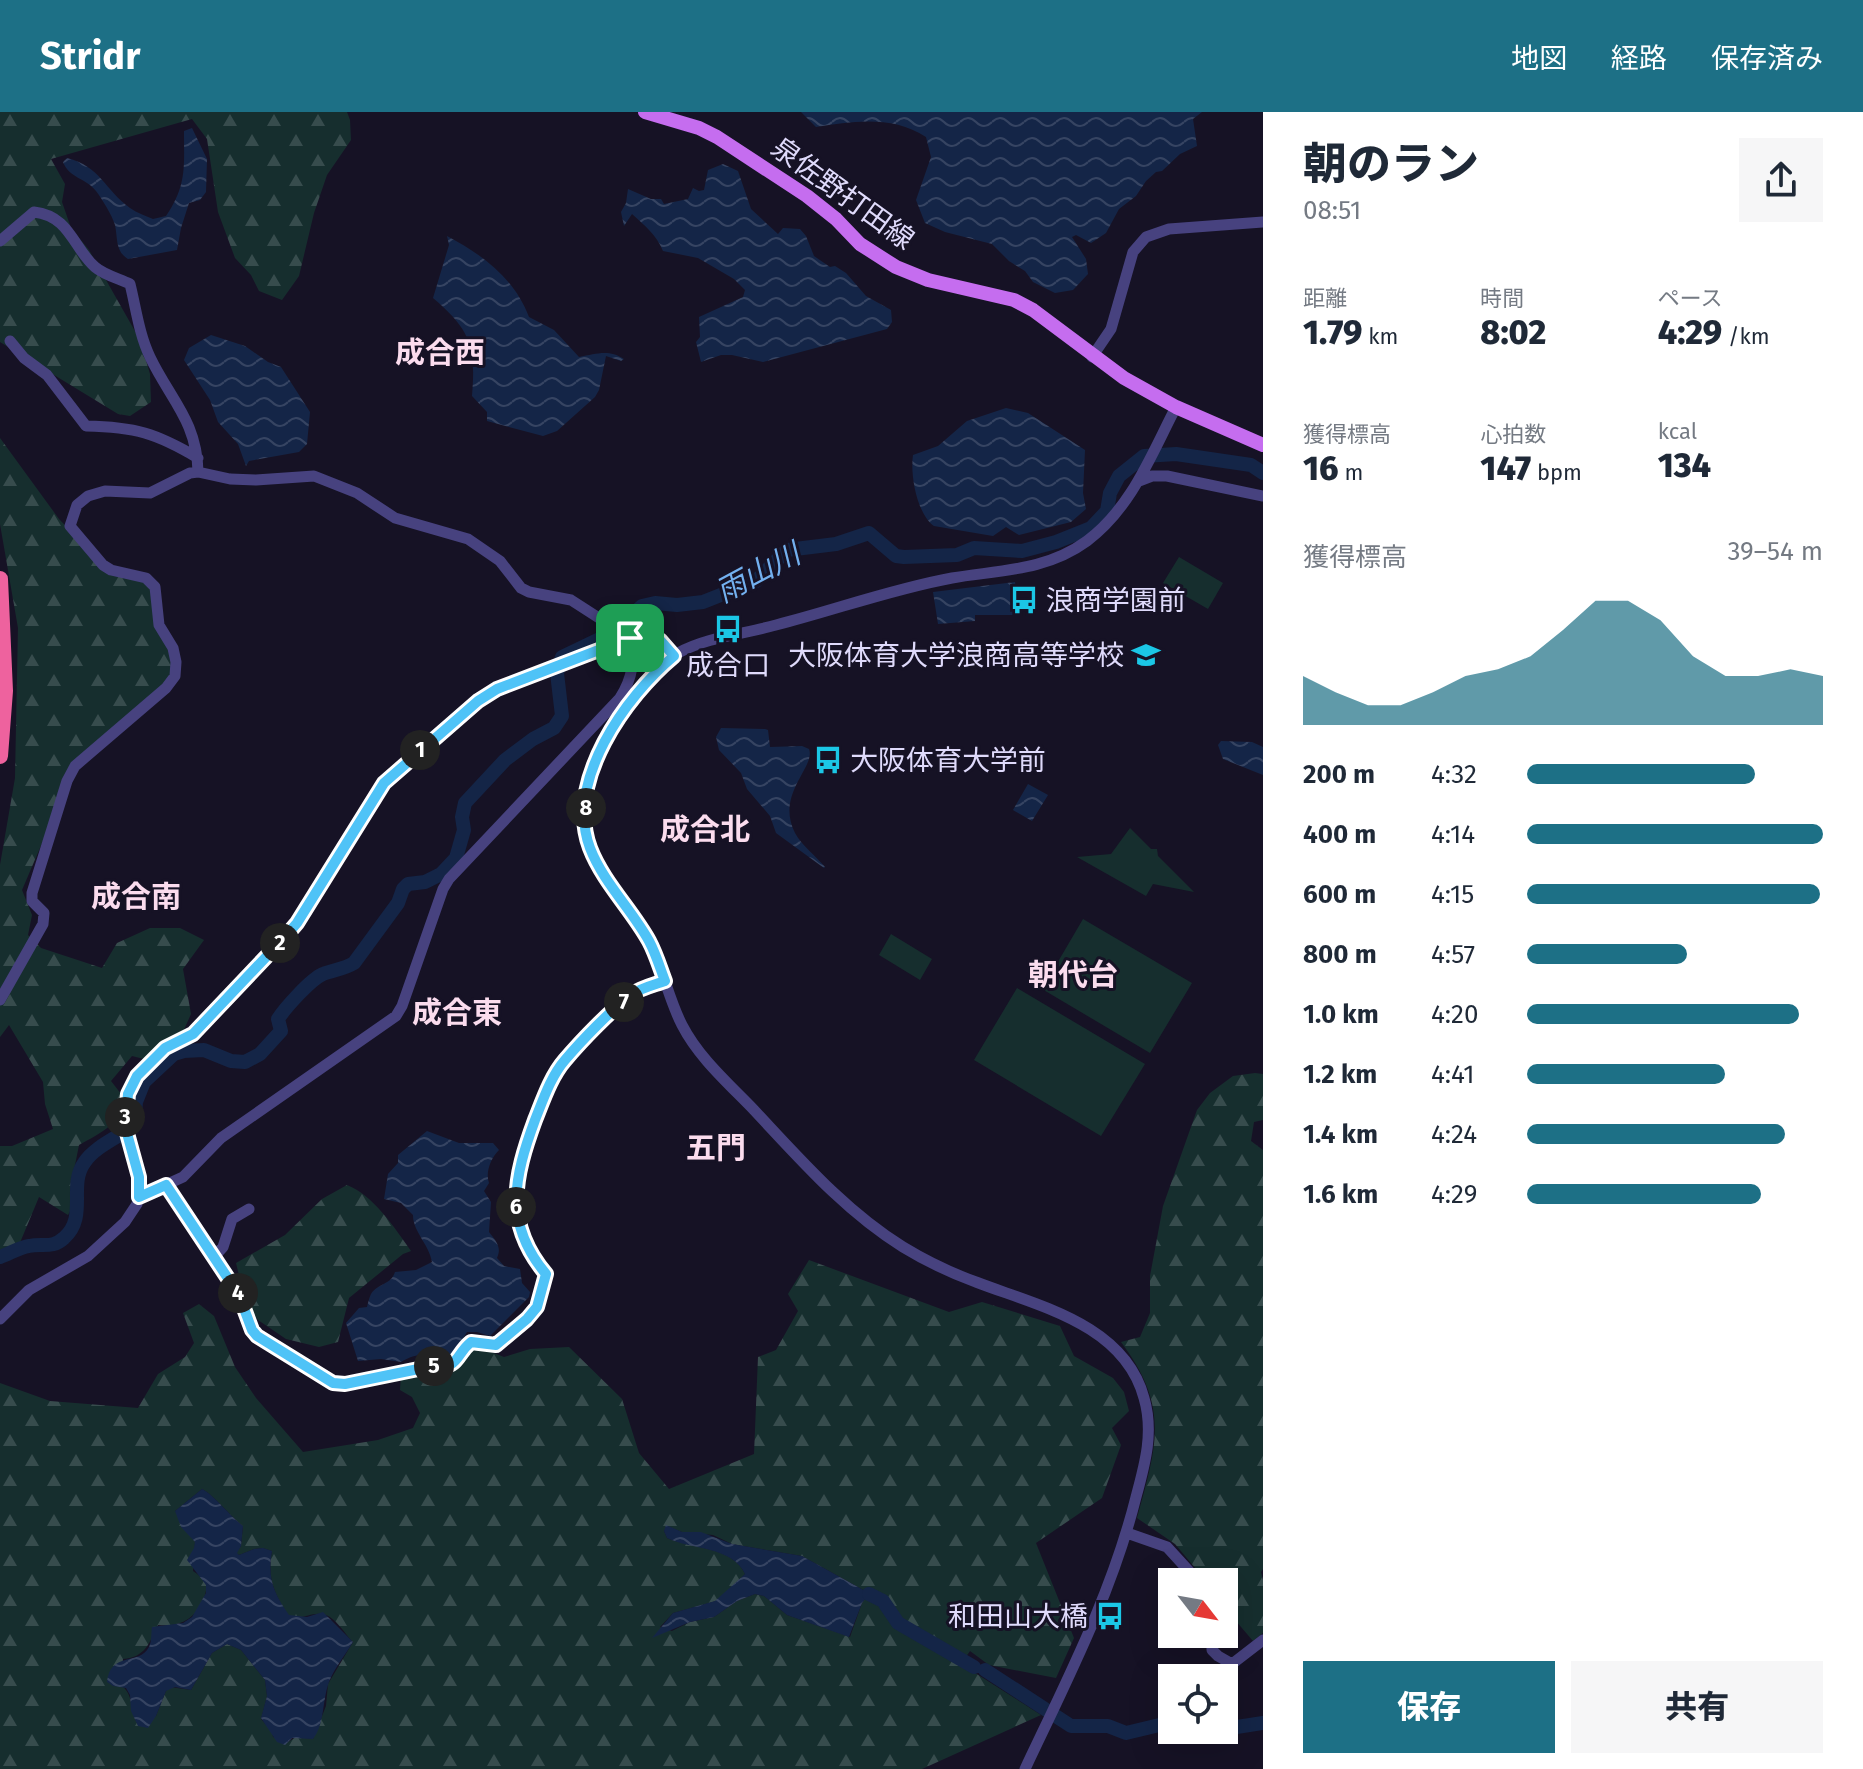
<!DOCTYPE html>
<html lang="ja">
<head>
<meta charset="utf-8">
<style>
  body { margin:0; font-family:"Fira Sans","Noto Sans JP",sans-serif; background:#f6f6f7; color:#1f2937; height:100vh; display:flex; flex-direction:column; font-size:30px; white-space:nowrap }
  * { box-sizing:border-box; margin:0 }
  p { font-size:26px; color:#747a83 }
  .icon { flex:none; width:44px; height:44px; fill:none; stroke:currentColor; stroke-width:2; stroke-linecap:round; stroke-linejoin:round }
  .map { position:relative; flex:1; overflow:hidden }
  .side { display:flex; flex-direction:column; background:#fff; width:600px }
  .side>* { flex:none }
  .needle { width:52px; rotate:121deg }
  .tools { position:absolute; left:1158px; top:1456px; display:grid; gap:16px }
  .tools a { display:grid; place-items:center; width:80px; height:80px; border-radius:0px; background:#fff; box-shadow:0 8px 32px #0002; font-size:40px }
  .pin { position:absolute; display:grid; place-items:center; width:68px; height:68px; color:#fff; margin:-34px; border-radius:16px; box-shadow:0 4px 12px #0006 }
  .km { position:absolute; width:40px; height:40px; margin:-20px; border-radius:50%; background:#222; color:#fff; font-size:22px; line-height:40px; text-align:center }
  .round { display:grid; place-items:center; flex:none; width:84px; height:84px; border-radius:0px; background:#f6f6f7 }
  .summary { display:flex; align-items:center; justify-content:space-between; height:136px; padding:0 40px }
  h1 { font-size:44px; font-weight:800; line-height:60px }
  .figures { display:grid; grid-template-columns:repeat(3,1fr); gap:12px; height:136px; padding:8px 40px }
  .figures div { display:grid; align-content:center }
  .figures b { font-size:34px; font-weight:800 }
  .figures small { font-size:22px; font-weight:400 }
  .figures p { font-size:22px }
  .chart { height:224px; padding:16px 40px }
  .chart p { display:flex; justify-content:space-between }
  .chart svg { width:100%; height:144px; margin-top:8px; fill:#1d7086; opacity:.7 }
  .button { display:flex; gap:16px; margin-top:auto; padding:16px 40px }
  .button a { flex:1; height:92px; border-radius:0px; background:#1d7086; color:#fff; font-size:32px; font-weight:800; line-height:92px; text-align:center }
  .button a+a { background:#f6f6f7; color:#1f2937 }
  ul { padding:0 40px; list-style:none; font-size:26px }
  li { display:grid; grid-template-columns:128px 96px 1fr; align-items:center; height:60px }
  li i { height:20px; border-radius:10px; background:#1d7086 }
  header { display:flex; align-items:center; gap:48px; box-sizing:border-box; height:112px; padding:0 40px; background:#1d7086; color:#fff }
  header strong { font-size:38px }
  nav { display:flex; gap:44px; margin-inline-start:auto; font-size:28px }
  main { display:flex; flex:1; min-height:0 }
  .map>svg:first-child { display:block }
</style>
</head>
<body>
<header>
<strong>Stridr</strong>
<nav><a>地図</a><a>経路</a><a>保存済み</a></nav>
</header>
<main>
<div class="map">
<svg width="1263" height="1657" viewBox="0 0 1263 1657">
  <defs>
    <pattern id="forest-firs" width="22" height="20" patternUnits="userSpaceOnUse" patternTransform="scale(2)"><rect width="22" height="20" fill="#162e2e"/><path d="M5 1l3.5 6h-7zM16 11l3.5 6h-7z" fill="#374c4d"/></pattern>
    <pattern id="water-waves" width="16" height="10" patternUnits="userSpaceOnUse" patternTransform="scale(2)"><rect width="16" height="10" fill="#142547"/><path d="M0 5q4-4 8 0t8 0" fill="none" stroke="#364462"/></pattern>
  </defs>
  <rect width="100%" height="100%" fill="#161225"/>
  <!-- forest -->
  <path fill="url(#forest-firs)" fill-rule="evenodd" d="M 0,0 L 347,0 L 350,8 L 351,28 L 327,63 L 314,101 L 299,164 L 282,188 L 259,179 L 251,163 L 235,146 L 218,100 L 207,27 L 192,7 L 51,47 L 65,72 L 62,90 L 71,116 L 89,138 L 140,228 L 150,262 L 151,290 L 130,304 L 118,302 L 0,230 Z
    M 0,326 L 59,407 L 103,453 L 155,475 L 159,513 L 173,536 L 175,564 L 75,654 L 22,778 L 32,803 L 28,823 L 41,836 L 102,856 L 117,831 L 150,816 L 180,816 L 204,828 L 183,857 L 191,902 L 182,922 L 148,948 L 132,944 L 111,969 L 125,987 C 120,1012 101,1021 79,1033 L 73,1063 L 73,1094 L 68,1103 L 39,1085 L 19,1133 L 0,1141 L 0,1034 L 12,1034 L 53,1017 L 45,992 L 43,970 L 9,913 L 0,925 L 0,753 L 15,666 L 18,516 L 0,412 Z
    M 1255,961 L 1263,962 L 1263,1008 L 1254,1010 L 1251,1029 L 1263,1038 L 1263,1457 L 1261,1460 L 1263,1468 L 1263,1521 L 1253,1529 L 1224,1495 L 1224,1470 L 1207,1470 L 1175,1432 L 1137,1406 C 1157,1333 1170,1295 1121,1230 L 1140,1225 L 1150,1201 L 1150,1164 L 1163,1094 L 1197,998 L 1210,981 L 1233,964 Z
    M 347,1073 C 373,1083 395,1116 411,1139 L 403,1142 L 349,1186 L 338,1230 L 319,1235 L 286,1227 L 258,1208 L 246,1191 L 236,1151 L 285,1123 L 322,1087 Z
    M 809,1148 L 949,1200 L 982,1190 L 1060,1214 L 1074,1244 L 1113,1266 L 1124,1280 L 1129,1299 L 1112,1316 L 1121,1333 L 1102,1386 L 1036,1431 L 1074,1526 L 1056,1566 L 989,1553 L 970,1539 L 961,1552 L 1041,1603 L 922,1657 L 0,1657 L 0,1271 L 50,1289 L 138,1296 L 158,1262 L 185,1245 L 194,1231 L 183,1201 L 199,1192 L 214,1204 L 235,1255 L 256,1286 L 303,1340 L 378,1328 L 413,1316 L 420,1301 L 412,1285 L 400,1278 L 401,1263 L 433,1256 L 455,1258 L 466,1241 L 476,1234 L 504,1245 L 530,1237 L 569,1235 L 622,1287 L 639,1341 L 669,1377 L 754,1342 L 758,1245 L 776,1238 L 798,1199 L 788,1182 ZM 202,1377 C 213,1382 232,1406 243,1414 L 241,1434 L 236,1441 L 239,1443 L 254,1437 L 263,1436 L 272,1439 C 267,1467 274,1481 289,1504 C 300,1508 305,1503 316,1502 C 333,1499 343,1520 353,1530 L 328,1572 L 326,1594 L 313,1627 L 296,1625 L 288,1630 L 273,1625 L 272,1620 L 261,1607 L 267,1584 L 265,1568 L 241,1538 L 227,1532 L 212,1541 L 191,1578 L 170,1575 L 166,1579 L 156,1604 L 139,1614 C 129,1601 135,1581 120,1573 L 123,1547 C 146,1545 149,1531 158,1513 C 181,1515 195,1507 204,1486 C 205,1482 207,1477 206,1473 C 205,1467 197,1462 193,1459 L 195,1430 L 175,1399 ZM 667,1414 L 682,1420 L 713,1423 L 732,1432 L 802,1444 L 867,1480 L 868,1482 L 862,1491 L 850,1525 L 787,1503 L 764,1484 L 755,1482 L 737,1489 L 714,1505 L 690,1510 L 672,1519 L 660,1515 L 673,1501 L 716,1489 L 745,1462 C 732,1434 691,1437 667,1426 L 664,1419 Z"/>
  <!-- pitch -->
  <path fill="#162e2e" d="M 1179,445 L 1223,471 L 1208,497 L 1163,471 Z
    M 1130,716 L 1151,737 L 1157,737 L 1158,744 L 1194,780 L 1153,772 L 1146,784 L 1077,745 L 1111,742 Z
    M 1083,807 L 1192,871 L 1150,941 L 1042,877 Z
    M 891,822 L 932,847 L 920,868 L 879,843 Z
    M 1017,876 L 1145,952 L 1101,1024 L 974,948 Z"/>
  <!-- water -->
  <path fill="url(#water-waves)" d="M 801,0 L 1202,0 L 1193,7 L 1197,34 L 1180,42 L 1162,59 L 1156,60 L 1146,69 L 1136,84 L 1119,97 L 1106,121 L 1091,131 L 1076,123 L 1072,125 L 1086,147 L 1088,162 L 1073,178 L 1055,181 L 1033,170 L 1025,159 L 1009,149 L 992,132 L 945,120 L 925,111 L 916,88 L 931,45 L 926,25 C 893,3 853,9 816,15 Z
    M 192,16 L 207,47 L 206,80 L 200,88 L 189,91 L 181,116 L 177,138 L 128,147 C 115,139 118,127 115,113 C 112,103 102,87 96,79 C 86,66 69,66 63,50 L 67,46 C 100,54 105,78 130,96 C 137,101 146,104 153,107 L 166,104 C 187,73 184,55 184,19 Z
    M 723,52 L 738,59 L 751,97 L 778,122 L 783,116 L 800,117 L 806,124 L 814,144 L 830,155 L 835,154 L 846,161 L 866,184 L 891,198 L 892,210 L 887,217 L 763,250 L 732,243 L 721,243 L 701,250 L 696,230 L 700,225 L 699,205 L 743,185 L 745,178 L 734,167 L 698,146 L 663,139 C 656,122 645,114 632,102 L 624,114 L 621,100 L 626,91 L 628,77 L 651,87 L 661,87 L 664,92 L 688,87 L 693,76 L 699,79 L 704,78 L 708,58 Z
    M 447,124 C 483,143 514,166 529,205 L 554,218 L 579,245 C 597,242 608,237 624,247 L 621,249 L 606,244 L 599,278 L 595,285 L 557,319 L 543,324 L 487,309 L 487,300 L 472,284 C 476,235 471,218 433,186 L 449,133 Z
    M 211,223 L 245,234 L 268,250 L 281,255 L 310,300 L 307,332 L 299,340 L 249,349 L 246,354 L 238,332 L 218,310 L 210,288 L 184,248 L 189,236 Z
    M 1006,296 L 1028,301 L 1085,338 L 1083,381 L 1086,397 L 1071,410 L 1019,423 L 1006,415 L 993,424 L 934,414 C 917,402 910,363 913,343 L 938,334 L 967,309 Z
    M 1015,470 L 1019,503 L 975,503 L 975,509 L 938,512 L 933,480 Z
    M 721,616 L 765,617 L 768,618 L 770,635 L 802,634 L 809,637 C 816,655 775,682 795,721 C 802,734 816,744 825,755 L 824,756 L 776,721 L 770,704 L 747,677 L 741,661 L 719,638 L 716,625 Z
    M 1221,629 L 1252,630 L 1263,635 L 1263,663 L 1223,647 L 1218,633 Z
    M 1028,672 L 1048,683 L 1032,709 L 1013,698 Z
    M 427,1019 L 459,1031 L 493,1031 L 499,1038 C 491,1046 485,1060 489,1071 L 484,1079 L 491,1090 L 489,1120 C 496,1129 502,1135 497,1146 L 504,1154 L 520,1157 L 522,1171 L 530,1180 L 529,1185 L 490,1224 L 477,1220 L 467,1220 L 449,1249 C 433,1239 416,1241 401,1250 L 381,1247 L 358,1249 L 346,1211 L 359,1196 L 367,1195 C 368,1191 369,1186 371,1182 C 378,1171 391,1173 395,1160 L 416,1158 L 432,1150 C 429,1132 413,1120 413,1103 L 401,1091 L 384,1087 L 388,1062 L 398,1051 L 398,1043 Z
    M 202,1377 C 213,1382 232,1406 243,1414 L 241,1434 L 237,1441 L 239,1443 L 254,1437 L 263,1436 L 272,1439 C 267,1467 274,1481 289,1503 L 307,1505 L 323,1500 L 353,1530 C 345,1543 334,1557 329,1570 C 322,1588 325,1612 313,1627 L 292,1626 L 285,1633 L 277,1630 L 261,1606 L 267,1584 L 265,1568 L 241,1538 L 227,1532 L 212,1541 L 191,1578 L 175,1575 L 166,1579 L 156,1604 L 148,1616 L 138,1614 L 131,1599 L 130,1583 L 126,1576 L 113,1574 L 107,1570 C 110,1539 139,1554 149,1535 C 152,1529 151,1521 152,1515 L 183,1511 L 192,1505 L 206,1481 L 206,1473 L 187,1448 L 194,1436 L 195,1430 L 181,1415 L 175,1399 Z
    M 666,1413 L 682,1420 L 701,1420 L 732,1432 L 802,1444 L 867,1480 L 869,1482 L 862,1491 L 849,1525 L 787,1503 L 764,1484 L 755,1482 L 737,1489 L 714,1505 L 690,1510 L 652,1526 L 673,1501 L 715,1489 L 745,1462 C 732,1434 691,1438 667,1426 L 664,1419 Z"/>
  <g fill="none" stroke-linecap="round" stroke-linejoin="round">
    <!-- river -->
    <path stroke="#142547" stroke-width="14" d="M 0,1145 C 9,1142 20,1135 29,1134 C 43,1131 52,1137 64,1126 C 88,1105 68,1074 84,1051 C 94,1035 118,1025 134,1014 L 136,990 L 144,970 L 174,942 L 184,939 L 204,938 L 231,949 L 245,950 L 260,942 L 281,919 L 278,907 C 285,896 311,867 323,862 C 334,858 344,857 354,851 L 398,791 L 403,777 L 408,772 L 425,770 L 441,762 L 456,746 L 464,718 L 462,705 L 465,691 L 505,648 L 533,627 L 554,616 L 562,604 L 557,561 L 562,545 L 610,522 L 642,494 L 655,491 L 677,493 L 703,490 L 756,469 L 787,438 L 836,432 L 869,421 L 896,444 L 904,445 L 957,443 L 974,436 L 1022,439 L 1056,430 L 1091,416 L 1107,399 L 1110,381 L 1119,364 L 1144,344 L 1176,342 L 1251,353 L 1263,361
      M 869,1482 L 883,1489 L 898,1511 L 974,1555
      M 985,1558 L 1071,1614 L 1108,1614 L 1126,1621 L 1172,1610
      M 1224,1617 L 1263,1611"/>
    <!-- minor -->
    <path stroke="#47427f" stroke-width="11" d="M 0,129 L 34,100 C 70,104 73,136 95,155 C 104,163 120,167 130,172 C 136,196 139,222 150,245 C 170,287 197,309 198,360
      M 10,229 L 24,246 L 47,263 L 86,314 C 135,315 156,321 198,346
      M 1092,245 L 1111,217 L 1133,140 L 1146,125 L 1169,117 L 1263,110
      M 1139,369 L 1152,364 L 1167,364 L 1263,384
      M 0,888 L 43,812 L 44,801 L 32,789 L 32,781 L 67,669 L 75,654 L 166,576 L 175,564 L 176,550 L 173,536 L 159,513 L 155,475 L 146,466 L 111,458 L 103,453 L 70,414 L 77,393 L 88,384 L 105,379 L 150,381 L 190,361 L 198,360 L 230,367 L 256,368 L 314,364 L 357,381 L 395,406 L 468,427 L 500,449 L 521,476 L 529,480 L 571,488 L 630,526 C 635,549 633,565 620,586 L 449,767 L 443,777 L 402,894 L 396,904 L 221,1026 L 183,1065 L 139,1085
      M 166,1073 L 239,1183 L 252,1218 L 257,1224 L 333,1271 L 345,1272 L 433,1254 C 461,1257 454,1244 471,1230 L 496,1233 L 527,1207 L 537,1195 L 546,1162 C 505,1114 512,1069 533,1014 C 541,993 549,972 562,953 C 572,937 615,895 631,883 C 640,876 654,873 665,869
      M 213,1146 L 223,1135 L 232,1107 L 249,1097
      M 0,1207 L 29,1178 L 88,1144 L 125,1110 L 137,1092 L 140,1076 L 125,1014 L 128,982 L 137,964 L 165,936 L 193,922 L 285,825 L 297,811 L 384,671 L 478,589 L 520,566 L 568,551 L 630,526 L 652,525 L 660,528 L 674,544
      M 1127,1421 L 1167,1435 L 1199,1470
      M 1212,1522 L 1212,1538 L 1218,1544 L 1232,1552 L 1263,1528
      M 1025,1657 C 1067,1568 1112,1481 1136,1385 C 1145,1352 1154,1320 1144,1286 C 1124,1212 1038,1194 976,1170 C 951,1161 926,1149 903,1135 C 845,1099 800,1047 754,998 C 728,971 699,946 682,913 C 668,886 663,855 648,828 C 614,765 564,734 594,654 C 608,619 646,560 678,541 C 707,525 744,522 776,513 C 835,498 892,477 952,466 C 1000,458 1046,459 1087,429 C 1132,395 1151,343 1176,295"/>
    <!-- major -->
    <path stroke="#c56def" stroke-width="14" d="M 645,0 L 699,16 L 717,25 L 807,84 L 836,107 L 860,132 L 896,155 L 928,168 L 1014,188 L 1033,198 L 1124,266 L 1176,295 L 1263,333"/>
    <!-- highway -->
    <path stroke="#ee629e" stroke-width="16" d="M 0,467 L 5,579 L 0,644"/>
  </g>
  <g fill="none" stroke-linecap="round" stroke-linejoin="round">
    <defs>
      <path id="route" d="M 645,523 L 660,528 L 674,544 C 625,585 565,669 590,736 C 603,770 632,798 649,829 C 656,842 660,856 665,869 C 654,873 640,876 631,883 C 611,898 582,928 565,948 C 551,964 543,988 535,1008 C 514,1065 503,1111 546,1162 L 537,1195 L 527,1207 L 496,1233 L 471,1230 C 454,1244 461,1256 433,1254 L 345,1272 L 333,1271 L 257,1224 L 252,1218 L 239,1183 L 166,1073 L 139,1085 L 139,1065 L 125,1014 L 128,982 L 137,964 L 165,936 L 193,922 L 285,825 L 297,811 L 384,671 L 478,589 L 497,577 L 630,526 Z"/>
    </defs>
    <!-- route casing -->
    <use href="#route" stroke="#fff" stroke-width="16"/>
    <!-- route -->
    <use href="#route" stroke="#4fc3f7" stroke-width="10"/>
  </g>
  <!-- icons -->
  <defs>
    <symbol id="bus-bare" viewBox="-9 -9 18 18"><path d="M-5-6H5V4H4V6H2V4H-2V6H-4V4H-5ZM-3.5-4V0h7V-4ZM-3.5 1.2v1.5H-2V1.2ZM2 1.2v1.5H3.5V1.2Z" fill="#1bc7e6" stroke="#161225" stroke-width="2.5" paint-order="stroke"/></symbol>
    <symbol id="school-bare" viewBox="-9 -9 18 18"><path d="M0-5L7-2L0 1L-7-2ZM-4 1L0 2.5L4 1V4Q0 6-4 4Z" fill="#1bc7e6" stroke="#161225" stroke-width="2.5" paint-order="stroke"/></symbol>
  </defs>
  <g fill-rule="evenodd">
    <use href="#bus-bare" x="1004" y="468" width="40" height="40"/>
    <use href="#bus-bare" x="708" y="497" width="40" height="40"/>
    <use href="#school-bare" x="1126" y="523" width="40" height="40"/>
    <use href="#bus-bare" x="808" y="628" width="40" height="40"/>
    <use href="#bus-bare" x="1090" y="1484" width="40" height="40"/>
  </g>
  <g text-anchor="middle" stroke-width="6" stroke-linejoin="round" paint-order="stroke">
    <!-- street labels -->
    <g font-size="28" fill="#dfdafb" stroke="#161225">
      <text transform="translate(843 81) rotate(36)" y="10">泉佐野打田線</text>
    </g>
    <!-- poi labels -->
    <g font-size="28" fill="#dfdafb" stroke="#161225" text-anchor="start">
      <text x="1046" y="498">浪商学園前</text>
      <text x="1124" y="553" text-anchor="end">大阪体育大学浪商高等学校</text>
      <text x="728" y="563" text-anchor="middle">成合口</text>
      <text x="850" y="658">大阪体育大学前</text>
      <text x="1088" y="1514" text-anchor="end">和田山大橋</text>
    </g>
    <!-- neighbourhood labels -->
    <g font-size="30" font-weight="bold" fill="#fbdcee" stroke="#161225">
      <text x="440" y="251">成合西</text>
      <text x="705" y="728">成合北</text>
      <text x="136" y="795">成合南</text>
      <text x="1073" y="873">朝代台</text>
      <text x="457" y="911">成合東</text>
      <text x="716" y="1046">五門</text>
    </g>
    <!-- water labels -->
    <g font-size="30" font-style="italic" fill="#73b0ef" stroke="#161225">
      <text transform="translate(758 461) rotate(-28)" y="10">雨山川</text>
    </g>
  </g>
</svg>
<div class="tools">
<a><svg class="needle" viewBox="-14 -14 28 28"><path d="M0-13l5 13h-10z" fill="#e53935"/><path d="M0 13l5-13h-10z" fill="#747a83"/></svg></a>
<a><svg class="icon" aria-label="locate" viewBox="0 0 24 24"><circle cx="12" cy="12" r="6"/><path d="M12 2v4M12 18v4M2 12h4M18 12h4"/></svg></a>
</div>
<div class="pin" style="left:630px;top:526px;background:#1e9e55"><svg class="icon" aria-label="arrive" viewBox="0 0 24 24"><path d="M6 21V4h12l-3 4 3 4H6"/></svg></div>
<b class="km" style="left:420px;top:638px">1</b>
<b class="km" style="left:280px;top:831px">2</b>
<b class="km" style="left:125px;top:1005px">3</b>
<b class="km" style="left:238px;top:1181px">4</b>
<b class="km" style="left:434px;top:1254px">5</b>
<b class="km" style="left:516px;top:1095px">6</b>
<b class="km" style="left:624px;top:890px">7</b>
<b class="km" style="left:586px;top:696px">8</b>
</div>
<section class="side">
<div class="summary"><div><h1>朝のラン</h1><p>08:51</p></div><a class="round"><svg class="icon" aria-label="share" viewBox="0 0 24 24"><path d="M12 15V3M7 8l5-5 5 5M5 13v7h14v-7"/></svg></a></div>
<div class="figures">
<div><p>距離</p><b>1.79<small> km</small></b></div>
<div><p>時間</p><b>8:02</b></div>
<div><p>ペース</p><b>4:29<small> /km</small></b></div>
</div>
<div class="figures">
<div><p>獲得標高</p><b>16<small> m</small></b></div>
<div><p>心拍数</p><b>147<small> bpm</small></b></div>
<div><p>kcal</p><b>134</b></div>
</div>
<div class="chart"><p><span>獲得標高</span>39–54 m</p>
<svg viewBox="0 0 160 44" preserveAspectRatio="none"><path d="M0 44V29L10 34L20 38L30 38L40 34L50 29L60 27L70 23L80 15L90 6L100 6L110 12L120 23L130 29L140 29L150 27L160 29V44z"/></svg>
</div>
<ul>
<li><b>200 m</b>4:32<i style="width:77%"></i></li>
<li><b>400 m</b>4:14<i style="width:100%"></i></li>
<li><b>600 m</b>4:15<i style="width:99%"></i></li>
<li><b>800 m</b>4:57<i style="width:54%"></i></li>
<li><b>1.0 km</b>4:20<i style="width:92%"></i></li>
<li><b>1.2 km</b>4:41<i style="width:67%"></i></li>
<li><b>1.4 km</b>4:24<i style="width:87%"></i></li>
<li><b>1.6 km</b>4:29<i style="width:79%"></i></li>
</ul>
<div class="button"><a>保存</a><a>共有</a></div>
</section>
</main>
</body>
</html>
